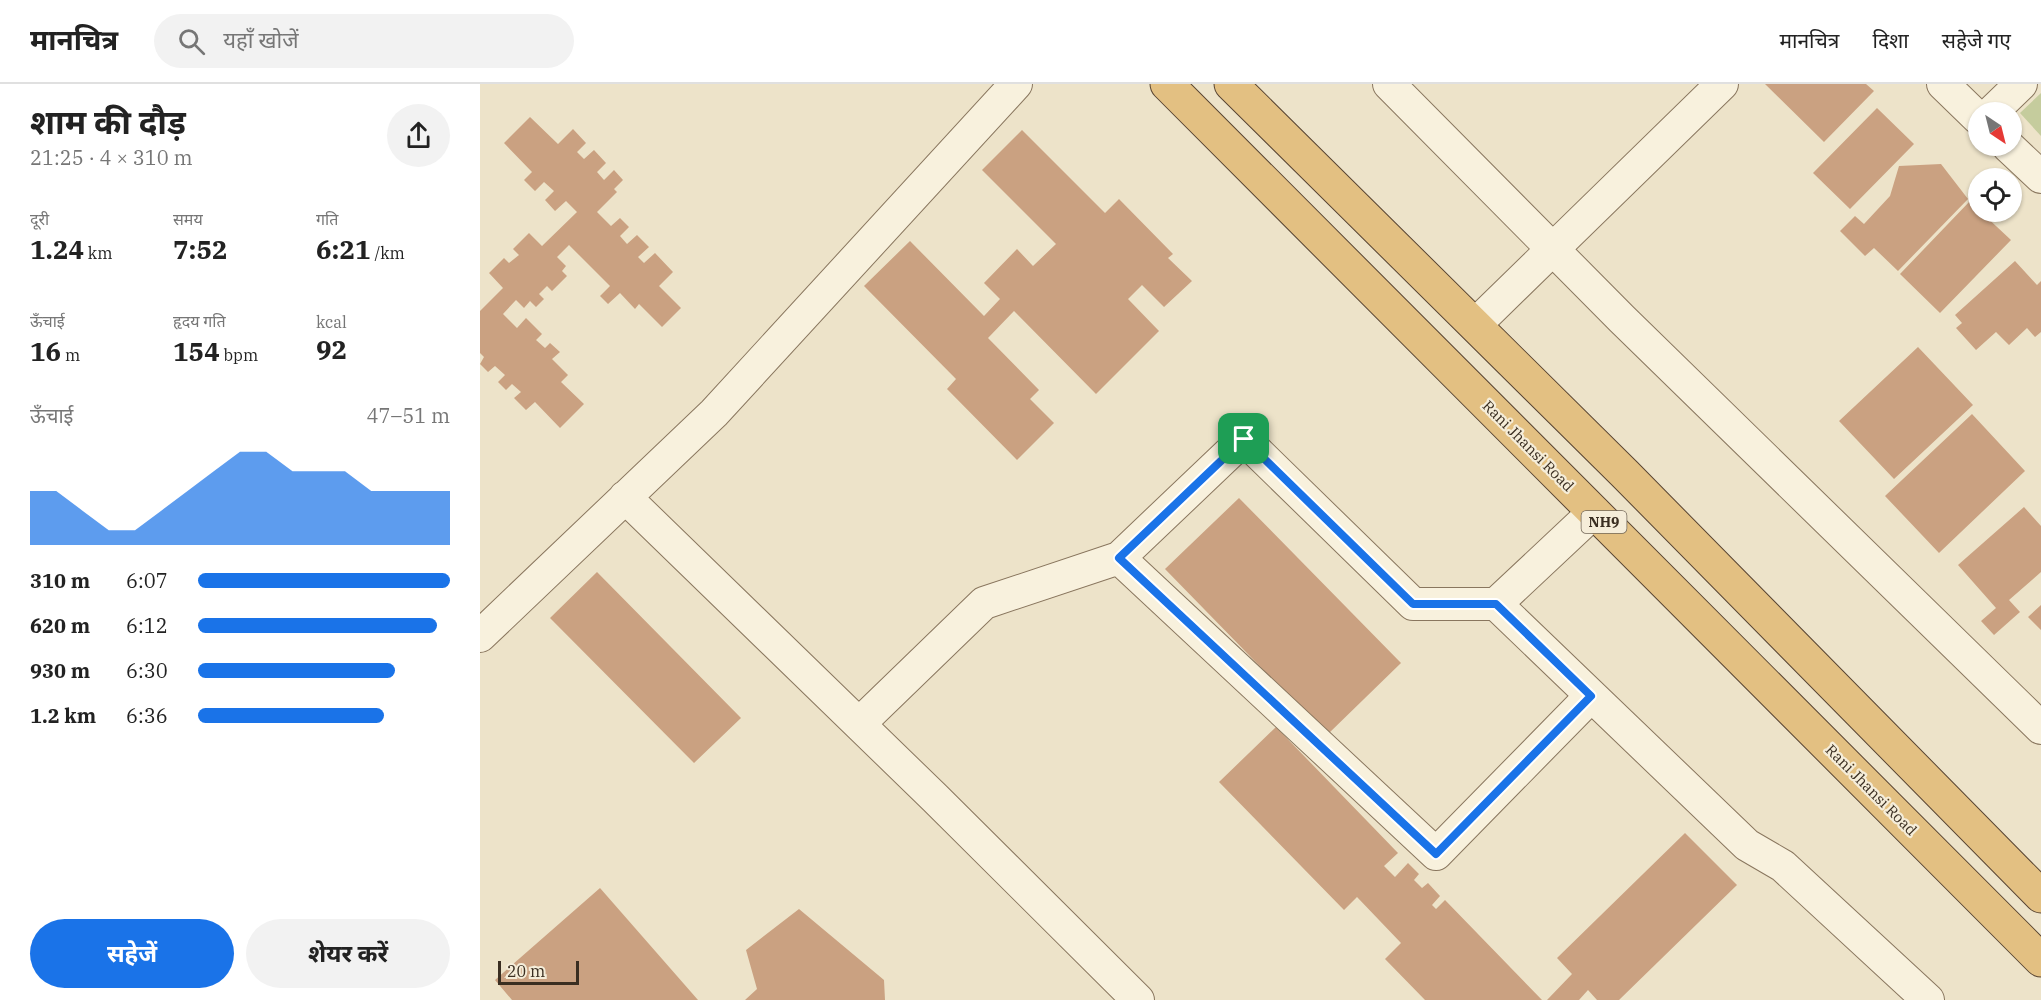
<!DOCTYPE html>
<html lang="hi">
<head>
<meta charset="utf-8">
<style>
  body { margin:0; font-family:"IBM Plex Serif","Noto Sans Devanagari",serif; background:#f2f2f2; color:#222; height:100vh; display:flex; flex-direction:column; font-size:22px; white-space:nowrap }
  * { box-sizing:border-box; margin:0 }
  p { font-size:20px; color:#767676 }
  .icon { flex:none; width:33px; height:33px; fill:none; stroke:currentColor; stroke-width:2; stroke-linecap:round; stroke-linejoin:round }
  .map { position:relative; flex:1; overflow:hidden }
  .drawer { display:flex; flex-direction:column; background:#fff; width:480px }
  .drawer>* { flex:none }
  .needle { width:39px; rotate:145deg }
  .controls { position:absolute; left:1488px; top:18px; display:grid; gap:12px }
  .controls a { display:grid; place-items:center; width:54px; height:54px; border-radius:50%; background:#fff; box-shadow:0 2px 4px #0004; font-size:30px }
  .scale { position:absolute; left:18px; bottom:15px; width:81px; box-sizing:border-box; padding-left:6px; border:3px solid #3a2e21; border-top:0; font-size:16px; line-height:21px; white-space:nowrap; color:#3a2e21; -webkit-text-stroke:4px #f5edd9; paint-order:stroke }
  .pin { position:absolute; display:grid; place-items:center; width:51px; height:51px; color:#fff; margin:-26px; border-radius:12px; box-shadow:0 3px 9px #0006 }
  .round { display:grid; place-items:center; flex:none; width:63px; height:63px; border-radius:32px; background:#f2f2f2 }
  .summary { display:flex; align-items:center; justify-content:space-between; height:102px; padding:0 30px }
  h1 { font-size:33px; font-weight:700; line-height:45px }
  .stats { display:grid; grid-template-columns:repeat(3,1fr); gap:9px; height:102px; padding:6px 30px }
  .stats div { display:grid; align-content:center }
  .stats b { font-size:26px; font-weight:700 }
  .stats small { font-size:16px; font-weight:400 }
  .stats p { font-size:16px }
  .chart { height:168px; padding:12px 30px }
  .chart p { display:flex; justify-content:space-between }
  .chart svg { width:100%; height:108px; margin-top:6px; fill:#1a73e8; opacity:.7 }
  .button { display:flex; gap:12px; margin-top:auto; padding:12px 30px }
  .button a { flex:1; height:69px; border-radius:36px; background:#1a73e8; color:#fff; font-size:24px; font-weight:700; line-height:69px; text-align:center }
  .button a+a { background:#f2f2f2; color:#222 }
  ul { padding:0 30px; list-style:none; font-size:20px }
  li { display:grid; grid-template-columns:96px 72px 1fr; align-items:center; height:45px }
  li i { height:15px; border-radius:8px; background:#1a73e8 }
  header { display:flex; align-items:center; gap:36px; box-sizing:border-box; height:84px; padding:0 30px; background:#fff; border-bottom:2px solid #e0e0e0 }
  header strong { font-size:28px }
  nav { display:flex; gap:33px; margin-inline-start:auto; font-size:21px }
  .search { width:420px; height:54px; background:#f2f2f2; display:flex; align-items:center; gap:15px; box-sizing:border-box; padding:0 21px; border-radius:33px; color:#767676; font-size:22px }
  main { display:flex; flex:1; min-height:0 }
  .map>svg:first-child { display:block }
</style>
</head>
<body>
<header>
<strong>मानचित्र</strong>
<div class="search"><svg class="icon" aria-label="search" viewBox="0 0 24 24"><circle cx="10" cy="10" r="6"/><path d="M15 15l6 6"/></svg>यहाँ खोजें</div>
<nav><a>मानचित्र</a><a>दिशा</a><a>सहेजे गए</a></nav>
</header>
<main>
<section class="drawer">
<div class="summary"><div><h1>शाम की दौड़</h1><p>21:25 · 4 × 310 m</p></div><a class="round"><svg class="icon" aria-label="share" viewBox="0 0 24 24"><path d="M12 15V3M7 8l5-5 5 5M5 13v7h14v-7"/></svg></a></div>
<div class="stats">
<div><p>दूरी</p><b>1.24<small> km</small></b></div>
<div><p>समय</p><b>7:52</b></div>
<div><p>गति</p><b>6:21<small> /km</small></b></div>
</div>
<div class="stats">
<div><p>ऊँचाई</p><b>16<small> m</small></b></div>
<div><p>हृदय गति</p><b>154<small> bpm</small></b></div>
<div><p>kcal</p><b>92</b></div>
</div>
<div class="chart"><p><span>ऊँचाई</span>47–51 m</p>
<svg viewBox="0 0 160 44" preserveAspectRatio="none"><path d="M0 44V22L10 22L20 30L30 38L40 38L50 30L60 22L70 14L80 6L90 6L100 14L110 14L120 14L130 22L140 22L150 22L160 22V44z"/></svg>
</div>
<ul>
<li><b>310 m</b>6:07<i style="width:100%"></i></li>
<li><b>620 m</b>6:12<i style="width:95%"></i></li>
<li><b>930 m</b>6:30<i style="width:78%"></i></li>
<li><b>1.2 km</b>6:36<i style="width:74%"></i></li>
</ul>
<div class="button"><a>सहेजें</a><a>शेयर करें</a></div>
</section>
<div class="map">
<svg width="1561" height="916" viewBox="0 0 1561 916">
  <rect width="100%" height="100%" fill="#ede3c9"/>
  <!-- green -->
  <path fill="#c5cc9d" d="M 1561,9 L 1561,52 L 1540,29 Z"/>
  <!-- building -->
  <path fill="#caa181" d="M 1285,0 L 1386,0 L 1394,7 L 1344,58 Z
    M 1397,24 L 1434,60 L 1370,125 L 1333,89 Z
    M 50,33 L 78,60 L 93,45 L 106,59 L 97,68 L 104,75 L 114,66 L 126,79 L 117,88 L 124,96 L 134,86 L 143,96 L 134,105 L 137,108 L 117,128 L 131,142 L 140,134 L 149,143 L 140,152 L 147,160 L 157,151 L 169,163 L 158,173 L 164,179 L 175,169 L 193,188 L 179,202 L 201,224 L 182,243 L 159,220 L 155,225 L 140,209 L 128,220 L 120,212 L 130,202 L 89,161 L 77,173 L 86,182 L 82,187 L 87,192 L 72,207 L 67,202 L 59,210 L 64,215 L 56,223 L 50,217 L 44,224 L 36,216 L 23,230 L 37,244 L 46,234 L 62,250 L 56,256 L 65,264 L 70,259 L 80,268 L 72,275 L 88,291 L 81,298 L 104,320 L 80,344 L 55,318 L 46,326 L 34,314 L 41,308 L 32,300 L 26,306 L 18,298 L 25,291 L 15,282 L 8,288 L 0,280 L 4,273 L 0,269 L 0,227 L 23,204 L 9,189 L 24,174 L 29,179 L 39,171 L 33,165 L 49,149 L 62,162 L 97,128 L 86,117 L 75,127 L 65,116 L 74,107 L 64,98 L 55,107 L 44,96 L 52,88 L 24,59 Z
    M 542,46 L 625,129 L 639,115 L 693,170 L 688,174 L 712,197 L 684,223 L 662,201 L 648,215 L 679,247 L 616,310 L 534,227 L 508,254 L 559,306 L 550,315 L 574,339 L 537,376 L 467,305 L 476,295 L 384,202 L 430,157 L 504,232 L 520,215 L 504,199 L 537,165 L 553,182 L 576,160 L 502,86 Z
    M 1461,80 L 1488,115 L 1418,187 L 1394,164 L 1385,172 L 1360,147 L 1375,132 L 1384,140 L 1410,112 L 1419,82 Z
    M 1490,117 L 1498,128 L 1501,128 L 1531,156 L 1460,229 L 1420,190 Z
    M 1535,177 L 1557,201 L 1561,197 L 1561,248 L 1555,253 L 1547,244 L 1529,261 L 1516,248 L 1496,266 L 1476,244 L 1482,239 L 1475,231 Z
    M 1438,263 L 1493,321 L 1414,395 L 1359,337 Z
    M 1492,330 L 1545,387 L 1459,469 L 1405,412 Z
    M 759,414 L 921,579 L 847,651 L 685,485 Z
    M 1544,423 L 1561,442 L 1561,488 L 1529,516 L 1540,528 L 1514,551 L 1501,537 L 1516,524 L 1478,481 Z
    M 117,488 L 261,634 L 214,679 L 70,534 Z
    M 1561,521 L 1561,546 L 1548,533 Z
    M 796,643 L 918,769 L 904,782 L 915,793 L 928,779 L 939,790 L 934,796 L 942,804 L 948,799 L 960,812 L 952,821 L 956,825 L 965,816 L 1062,916 L 945,916 L 905,875 L 921,859 L 877,813 L 864,826 L 739,698 Z
    M 1205,749 L 1257,801 L 1139,916 L 1117,916 L 1108,906 L 1099,916 L 1067,916 L 1092,890 L 1077,874 Z
    M 120,804 L 218,916 L 32,916 L 15,896 Z
    M 319,825 L 404,896 L 405,916 L 265,916 L 277,905 L 266,866 Z"/>
  <g fill="none" stroke-linecap="round" stroke-linejoin="round">
    <defs>
      <path id="minor" d="M 909,0 L 1142,235 L 1561,644
        M 1463,0 L 1498,34
        M 1512,28 L 1541,0
        M 1528,62 L 1561,93
        M 995,241 L 1242,0
        M 145,413 L 455,714 L 658,916
        M 1114,428 L 1016,520 L 1267,761 L 1303,782 L 1448,916
        M 1016,520 L 933,520 L 764,355 L 639,474 L 956,770 L 1111,612
        M 0,552 L 234,329 L 536,0
        M 379,640 L 504,519 L 639,474"/>
      <path id="trunk" d="M 687,0 L 1561,876
        M 751,0 L 1145,390 L 1561,812"/>
    </defs>
    <!-- minor casing -->
    <use href="#minor" stroke="#89765e" stroke-width="34"/>
    <!-- trunk casing -->
    <use href="#trunk" stroke="#584432" stroke-width="35"/>
    <!-- minor -->
    <use href="#minor" stroke="#f8f1dd" stroke-width="32"/>
    <!-- trunk -->
    <use href="#trunk" stroke="#e3c082" stroke-width="33"/>
  </g>
  <g fill="none" stroke-linecap="round" stroke-linejoin="round">
    <defs>
      <path id="route" d="M 764,355 L 933,520 L 1016,520 L 1111,612 L 956,770 L 639,474 Z"/>
    </defs>
    <!-- route casing -->
    <use href="#route" stroke="#fff" stroke-width="12"/>
    <!-- route -->
    <use href="#route" stroke="#1a73e8" stroke-width="8"/>
  </g>
  <g text-anchor="middle" stroke-width="4.5" stroke-linejoin="round" paint-order="stroke">
    <!-- shield labels -->
    <rect fill="#f5edd9" stroke="#726758" stroke-width="1.5" x="1101.5" y="427" width="45" height="22" rx="4.5"/>
    <g font-size="14" font-weight="bold" fill="#3a2e21">
      <text x="1124" y="443">NH9</text>
    </g>
    <!-- street labels -->
    <g font-size="15" fill="#3a2e21" stroke="#f5edd9">
      <text transform="translate(1048 362) rotate(45)" y="5">Rani Jhansi Road</text>
      <text transform="translate(1391 706) rotate(45)" y="5">Rani Jhansi Road</text>
    </g>
  </g>
</svg>
<div class="controls">
<a><svg class="needle" viewBox="-14 -14 28 28"><path d="M0-13l5 13h-10z" fill="#e53935"/><path d="M0 13l5-13h-10z" fill="#767676"/></svg></a>
<a><svg class="icon" aria-label="locate" viewBox="0 0 24 24"><circle cx="12" cy="12" r="6"/><path d="M12 2v4M12 18v4M2 12h4M18 12h4"/></svg></a>
</div>
<div class="scale">20 m</div>
<div class="pin" style="left:764px;top:355px;background:#1e9e55"><svg class="icon" aria-label="arrive" viewBox="0 0 24 24"><path d="M6 21V4h12l-3 4 3 4H6"/></svg></div>
</div>
</main>
</body>
</html>
